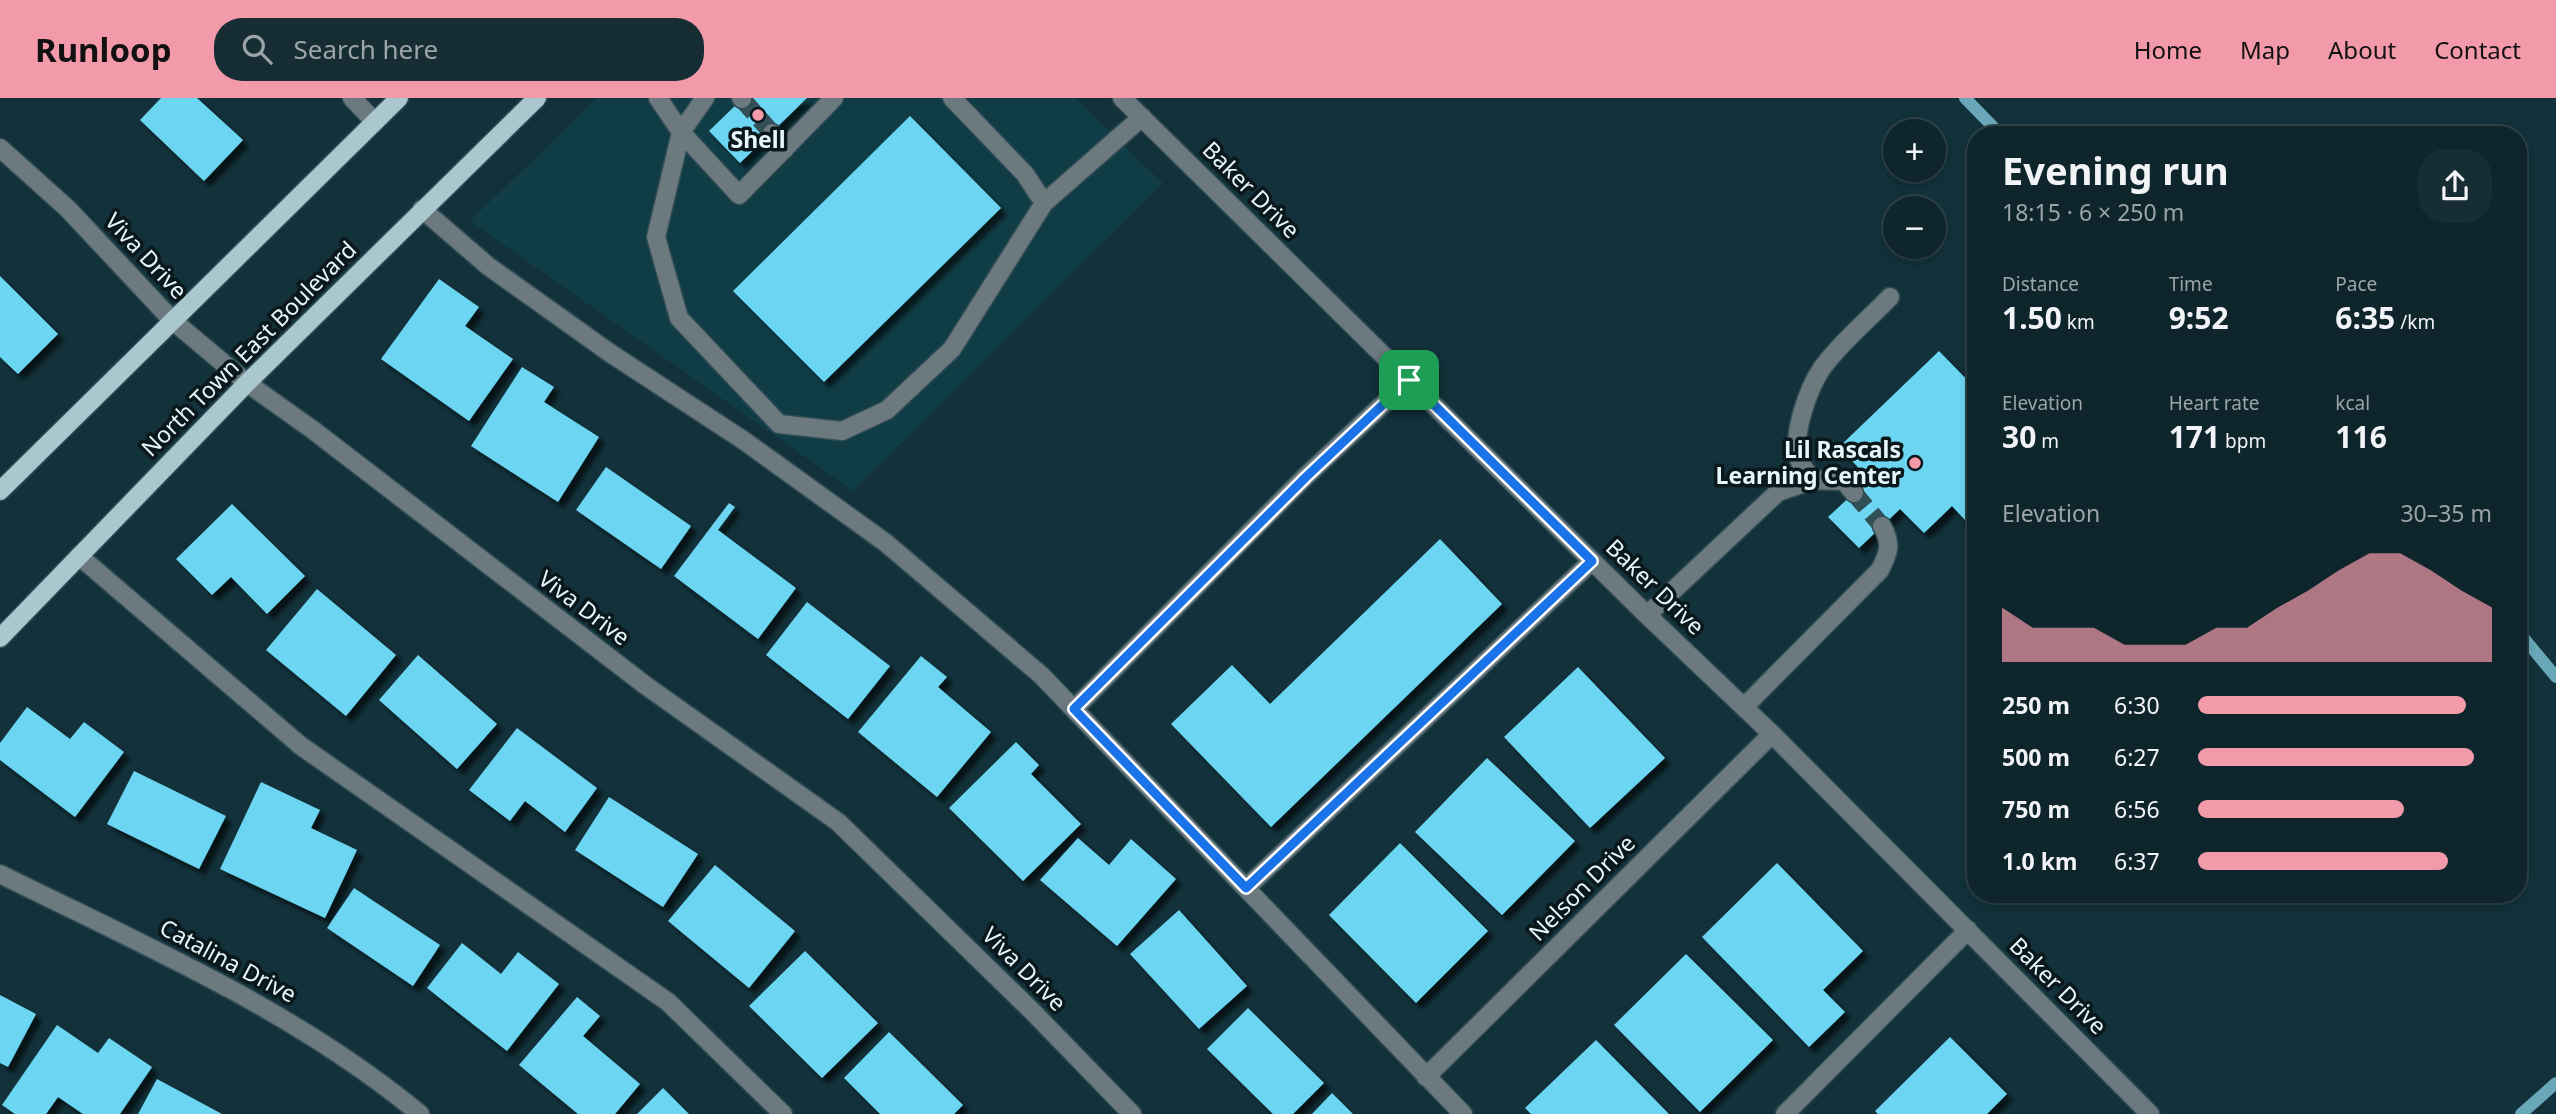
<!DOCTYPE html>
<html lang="en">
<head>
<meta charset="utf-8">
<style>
  body { margin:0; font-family:"Noto Sans",sans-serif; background:#172d34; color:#f1f3f6; height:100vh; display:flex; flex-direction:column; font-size:26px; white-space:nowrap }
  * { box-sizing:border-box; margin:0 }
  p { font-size:23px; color:#9ba5a9 }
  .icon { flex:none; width:38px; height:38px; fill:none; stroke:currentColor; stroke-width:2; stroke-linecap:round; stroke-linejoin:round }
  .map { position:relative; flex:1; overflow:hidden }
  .drawer { position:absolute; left:1967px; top:28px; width:560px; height:777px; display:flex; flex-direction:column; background:#0e252c; border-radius:28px; box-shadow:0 4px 10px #0003,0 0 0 2px #2e4248 }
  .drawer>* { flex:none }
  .buttons { position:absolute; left:1883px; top:21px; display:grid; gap:14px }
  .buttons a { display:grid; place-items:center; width:63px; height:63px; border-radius:50%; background:#0e252c; box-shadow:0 4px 10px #0003,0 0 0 2px #2e4248; font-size:35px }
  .pin { position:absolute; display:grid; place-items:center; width:60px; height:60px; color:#fff; margin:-30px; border-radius:14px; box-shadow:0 4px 10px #0006 }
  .round { display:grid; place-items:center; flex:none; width:74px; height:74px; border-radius:28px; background:#172d34 }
  .summary { display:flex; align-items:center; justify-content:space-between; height:119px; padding:0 35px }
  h1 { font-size:38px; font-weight:700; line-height:52px }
  .figures { display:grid; grid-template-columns:repeat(3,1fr); gap:10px; height:119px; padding:7px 35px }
  .figures div { display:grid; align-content:center }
  .figures b { font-size:30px; font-weight:700 }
  .figures small { font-size:19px; font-weight:400 }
  .figures p { font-size:19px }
  .chart { height:196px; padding:14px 35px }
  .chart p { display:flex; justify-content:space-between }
  .chart svg { width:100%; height:126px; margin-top:7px; fill:#f39aaa; opacity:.7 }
  ul { padding:0 35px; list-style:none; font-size:23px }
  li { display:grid; grid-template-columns:112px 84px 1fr; align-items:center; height:52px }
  li i { height:18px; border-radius:9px; background:#f39aaa }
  header { display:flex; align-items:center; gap:42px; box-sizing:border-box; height:98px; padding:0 35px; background:#f39aaa; color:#111 }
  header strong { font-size:33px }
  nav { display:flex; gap:38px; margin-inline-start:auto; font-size:24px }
  .search { width:490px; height:63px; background:#172d34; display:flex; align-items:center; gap:18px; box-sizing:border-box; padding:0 24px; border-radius:28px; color:#9ba5a9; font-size:26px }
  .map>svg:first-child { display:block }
</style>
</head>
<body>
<header>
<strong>Runloop</strong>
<div class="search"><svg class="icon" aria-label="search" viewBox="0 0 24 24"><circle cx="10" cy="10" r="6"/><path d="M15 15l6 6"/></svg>Search here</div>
<nav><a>Home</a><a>Map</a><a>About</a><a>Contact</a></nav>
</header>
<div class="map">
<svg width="2556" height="1016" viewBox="0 0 2556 1016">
  <defs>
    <filter id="shadow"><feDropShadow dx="6" dy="6" stdDeviation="2" flood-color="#0009"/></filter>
  </defs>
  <rect width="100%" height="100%" fill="#12313a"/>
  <!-- built -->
  <path fill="#103c46" d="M 596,0 L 1076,0 L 1163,85 L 853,393 L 470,123 Z"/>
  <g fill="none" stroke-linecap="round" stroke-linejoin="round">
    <!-- stream -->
    <path stroke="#69a8b8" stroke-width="12" d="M 1965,0 L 2001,37
      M 2518,533 L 2556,579
      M 2521,1016 L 2556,985"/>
  </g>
  <!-- building -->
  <path fill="#6cd5f1" filter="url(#shadow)" d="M 161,0 L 197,0 L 243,42 L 204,83 L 140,22 Z
    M 743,0 L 807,0 L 740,65 L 709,33 Z
    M 910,18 L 1001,110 L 824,284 L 733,193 Z
    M 0,178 L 58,236 L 18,276 L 0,259 Z
    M 439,181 L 479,209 L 465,228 L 513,261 L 469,323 L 381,261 Z
    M 1939,253 L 1976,291 L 1976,412 L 1965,422 L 1952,408 L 1924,435 L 1900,411 L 1859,450 L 1828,419 L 1869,381 L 1839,349 Z
    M 522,269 L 554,289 L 544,304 L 599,339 L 558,404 L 471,348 Z
    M 606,369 L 691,428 L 661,471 L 576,412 Z
    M 729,405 L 735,409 L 718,432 L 796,490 L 758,541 L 674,478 Z
    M 232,406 L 305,478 L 267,516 L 231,479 L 212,497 L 176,461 Z
    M 1440,441 L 1502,506 L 1271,729 L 1171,626 L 1232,567 L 1270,606 Z
    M 317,491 L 396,557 L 346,618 L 266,552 Z
    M 807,504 L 890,568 L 848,621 L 766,557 Z
    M 418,557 L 497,626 L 457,671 L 379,602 Z
    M 921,558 L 947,579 L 938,589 L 991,634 L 937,699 L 858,634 Z
    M 1578,569 L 1665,660 L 1590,730 L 1504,639 Z
    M 27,609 L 70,641 L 84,624 L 124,654 L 75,719 L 0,662 L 0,645 Z
    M 517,630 L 597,690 L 565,734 L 525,703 L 510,723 L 469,692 Z
    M 1016,644 L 1039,667 L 1031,676 L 1081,726 L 1023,783 L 949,710 Z
    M 1487,660 L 1575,743 L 1502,817 L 1415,734 Z
    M 134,673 L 226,718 L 199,771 L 107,726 Z
    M 261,684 L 320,712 L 311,730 L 357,752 L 325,820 L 220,771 Z
    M 609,699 L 698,756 L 663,809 L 575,752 Z
    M 1078,740 L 1109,767 L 1131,741 L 1176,781 L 1117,848 L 1040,782 Z
    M 1400,745 L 1488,833 L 1416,905 L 1329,817 Z
    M 1777,765 L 1863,853 L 1823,892 L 1845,914 L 1809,949 L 1702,839 Z
    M 715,767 L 795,833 L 749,890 L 668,823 Z
    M 354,790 L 440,847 L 413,888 L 327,830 Z
    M 1179,812 L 1247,888 L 1199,931 L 1130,856 Z
    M 462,845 L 501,876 L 518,854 L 559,886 L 507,953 L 427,890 Z
    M 805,853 L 878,925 L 822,980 L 749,908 Z
    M 1686,856 L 1773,942 L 1700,1014 L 1614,927 Z
    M 0,897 L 36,916 L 8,969 L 0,965 Z
    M 577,899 L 600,918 L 583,938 L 640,986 L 615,1016 L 578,1016 L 519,967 Z
    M 1248,910 L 1324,985 L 1293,1016 L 1273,1016 L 1207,951 Z
    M 57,927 L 98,955 L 109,940 L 152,969 L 120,1016 L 83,1016 L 58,999 L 46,1016 L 15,1016 L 2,1007 Z
    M 889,934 L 963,1007 L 954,1016 L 880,1016 L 844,980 Z
    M 1950,939 L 2007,996 L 1987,1016 L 1878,1016 L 1875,1013 Z
    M 1596,942 L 1669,1016 L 1531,1016 L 1525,1010 Z
    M 157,981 L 222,1016 L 138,1016 Z
    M 663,990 L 689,1016 L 637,1016 Z
    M 1332,995 L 1353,1016 L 1312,1016 Z"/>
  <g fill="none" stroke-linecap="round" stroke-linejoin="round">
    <!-- minor-tunnel -->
    <path stroke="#324f57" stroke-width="18" stroke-dasharray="18 9" stroke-linecap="butt" d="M 742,1 L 772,35
      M 1854,395 L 1882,428"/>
    <defs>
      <path id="minor" d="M 352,0 L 375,24
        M 658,0 L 681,34 L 739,97 L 834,0
        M 705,0 L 681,34 L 656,139 L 679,220 L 779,326 L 842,333 L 887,312 L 952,251 L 1044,105
        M 741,0 L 742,1
        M 952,0 L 1025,76 L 1044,105 L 1142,19
        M 1122,0 L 1647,517 L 1772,636 L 2150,1016
        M 772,35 L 784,52
        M 0,50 L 68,111 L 172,222 L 247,285 L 313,332 L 645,587 L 838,724 L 1031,912 L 1132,1016
        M 422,111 L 488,168 L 610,255 L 743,342 L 886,445 L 1041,577 L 1463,1016
        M 1813,382 C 1809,377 1803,370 1800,364 C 1790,340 1808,291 1822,270 C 1840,245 1868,222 1890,199
        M 79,458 L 301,648 L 668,904 L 783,1016
        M 1647,517 L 1778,394 L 1813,382 L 1844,383 L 1854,395
        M 1744,609 L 1880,472 C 1889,454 1892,446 1882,428
        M 1074,611 L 1305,379 L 1409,282
        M 0,776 C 145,848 294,912 420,1016
        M 1246,790 L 1592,463
        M 1426,979 L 1772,636
        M 1785,1016 L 1968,832"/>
      <path id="major" d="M 0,393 L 399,0
        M 0,540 L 247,285 L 537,0"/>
    </defs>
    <!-- minor casing -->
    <use href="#minor" stroke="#304d55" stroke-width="21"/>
    <!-- major casing -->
    <use href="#major" stroke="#304d55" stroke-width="21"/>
    <!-- minor -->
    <use href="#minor" stroke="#6c797e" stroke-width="18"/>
    <!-- major -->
    <use href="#major" stroke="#aac7cf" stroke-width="18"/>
  </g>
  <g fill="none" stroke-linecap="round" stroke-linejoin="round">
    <defs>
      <path id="route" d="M 1409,282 L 1592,463 L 1246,790 L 1074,611 L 1306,379 Z"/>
    </defs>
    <!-- route casing -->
    <use href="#route" stroke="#fff" stroke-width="14"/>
    <!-- route -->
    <use href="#route" stroke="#1a73e8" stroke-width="9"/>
  </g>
  <!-- markers -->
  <g fill="#f39aaa" stroke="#0a171b" stroke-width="2.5">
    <circle cx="758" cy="17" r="7"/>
    <circle cx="1915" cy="365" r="7"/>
  </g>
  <g text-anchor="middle" stroke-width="7" stroke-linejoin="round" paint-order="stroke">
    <!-- poi labels -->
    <g font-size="23" font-weight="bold" fill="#e5f6fc" stroke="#0a171b">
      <text x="758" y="50">Shell</text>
      <text x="1901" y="360" text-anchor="end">Lil Rascals<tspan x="1901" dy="26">Learning Center</tspan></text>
    </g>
    <!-- street labels -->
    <g font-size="23" fill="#e5f6fc" stroke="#0a171b">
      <text transform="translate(1251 92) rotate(45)" y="8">Baker Drive</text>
      <text transform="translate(146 158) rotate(47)" y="8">Viva Drive</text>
      <text transform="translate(249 251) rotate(-45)" y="8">North Town East Boulevard</text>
      <text transform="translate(1655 489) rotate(44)" y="8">Baker Drive</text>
      <text transform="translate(584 510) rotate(37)" y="8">Viva Drive</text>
      <text transform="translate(1582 790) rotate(-45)" y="8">Nelson Drive</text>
      <text transform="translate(228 863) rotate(28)" y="8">Catalina Drive</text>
      <text transform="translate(1024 871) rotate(45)" y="8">Viva Drive</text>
      <text transform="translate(2058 888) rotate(45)" y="8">Baker Drive</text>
    </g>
  </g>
</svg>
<div class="buttons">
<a>+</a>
<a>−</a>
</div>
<div class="pin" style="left:1409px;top:282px;background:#1e9e55"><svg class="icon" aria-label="arrive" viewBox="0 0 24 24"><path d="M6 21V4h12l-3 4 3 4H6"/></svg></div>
<section class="drawer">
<div class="summary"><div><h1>Evening run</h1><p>18:15 · 6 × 250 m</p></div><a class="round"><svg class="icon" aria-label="share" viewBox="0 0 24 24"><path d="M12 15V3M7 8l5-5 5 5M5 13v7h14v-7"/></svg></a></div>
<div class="figures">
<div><p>Distance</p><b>1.50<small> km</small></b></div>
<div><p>Time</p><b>9:52</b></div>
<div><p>Pace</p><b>6:35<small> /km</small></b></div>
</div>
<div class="figures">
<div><p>Elevation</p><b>30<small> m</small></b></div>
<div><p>Heart rate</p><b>171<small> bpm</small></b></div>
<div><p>kcal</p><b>116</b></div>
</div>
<div class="chart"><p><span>Elevation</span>30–35 m</p>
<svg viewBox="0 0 160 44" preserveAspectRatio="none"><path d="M0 44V25L10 32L20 32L30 32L40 38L50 38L60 38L70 32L80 32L90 25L100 19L110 12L120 6L130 6L140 12L150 19L160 25V44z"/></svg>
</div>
<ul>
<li><b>250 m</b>6:30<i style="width:91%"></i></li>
<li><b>500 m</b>6:27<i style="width:94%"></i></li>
<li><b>750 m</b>6:56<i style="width:70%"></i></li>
<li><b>1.0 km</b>6:37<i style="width:85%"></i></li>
</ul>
</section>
</div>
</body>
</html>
